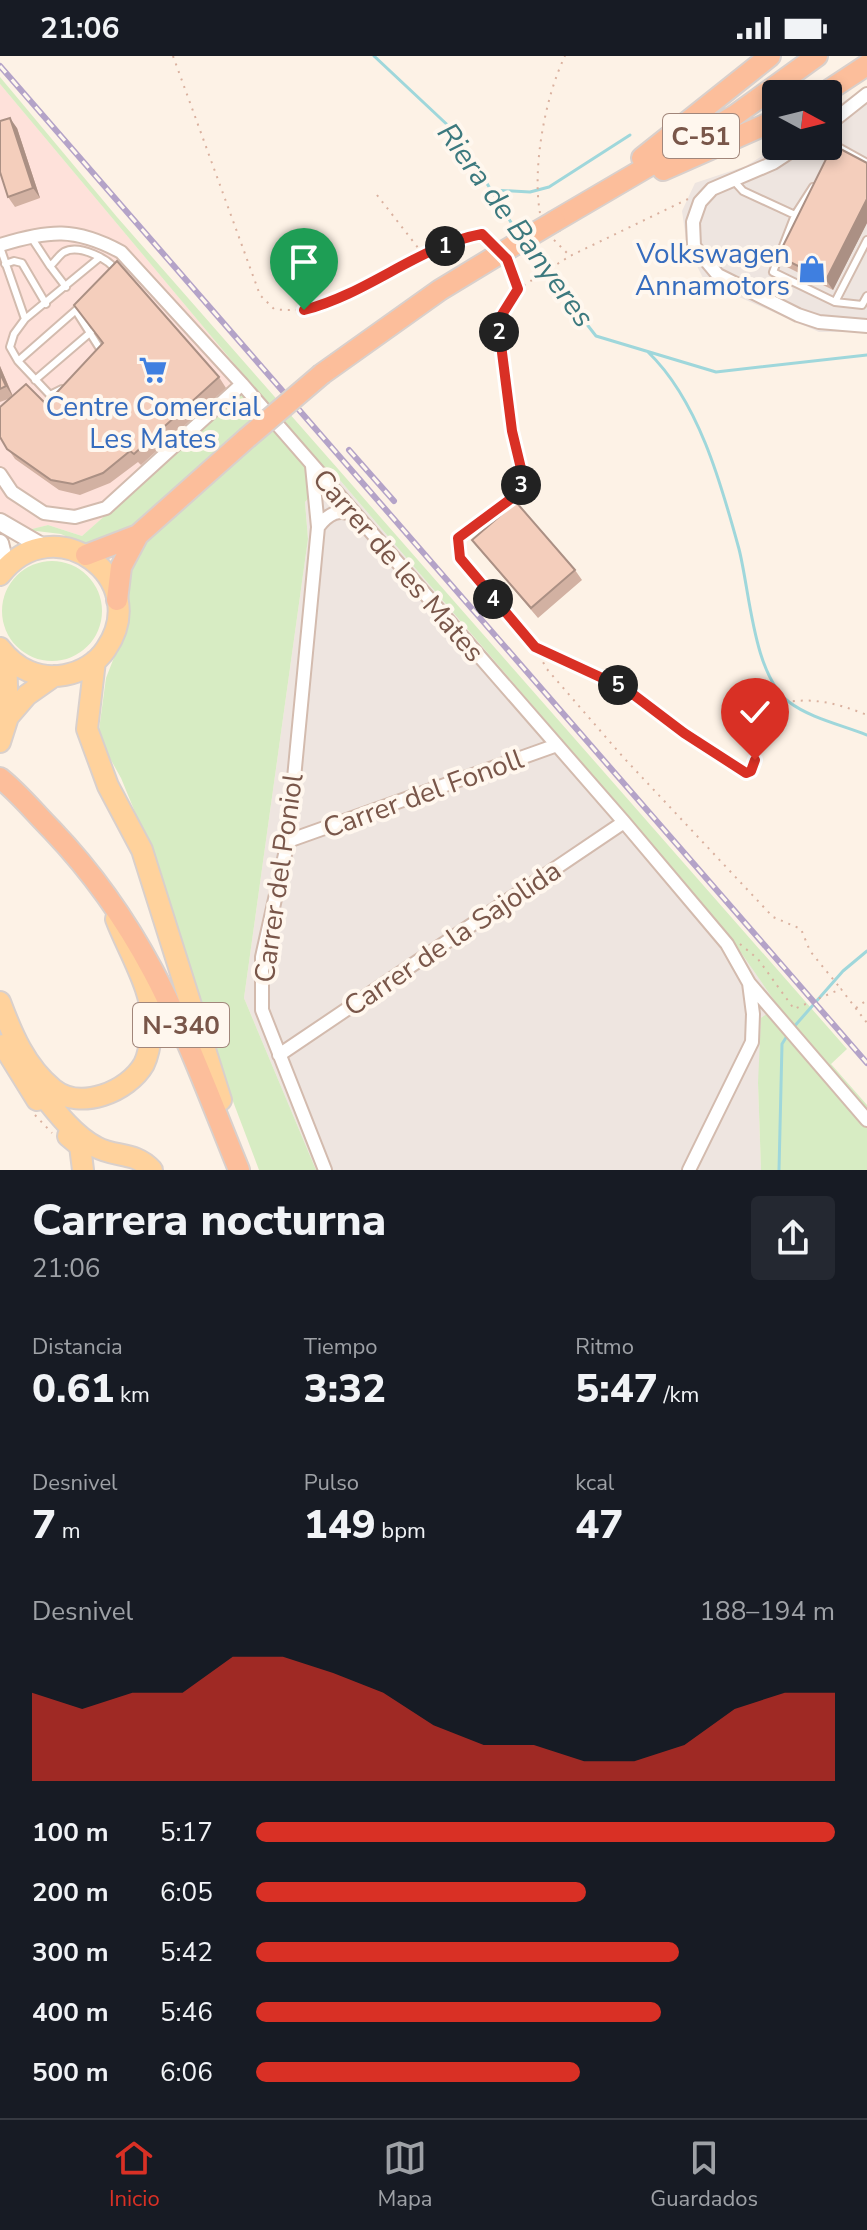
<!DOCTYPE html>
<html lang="es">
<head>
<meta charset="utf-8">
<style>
  body { margin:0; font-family:"Nunito Sans",sans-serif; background:#242831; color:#f1f3f6; height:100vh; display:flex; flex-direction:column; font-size:30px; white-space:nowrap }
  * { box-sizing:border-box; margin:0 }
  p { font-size:26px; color:#9ea1a6 }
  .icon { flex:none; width:44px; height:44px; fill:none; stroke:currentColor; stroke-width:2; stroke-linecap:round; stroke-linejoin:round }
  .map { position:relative; height:1114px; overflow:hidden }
  .sheet { display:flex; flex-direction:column; background:#171b24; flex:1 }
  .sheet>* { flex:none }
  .needle { width:52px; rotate:97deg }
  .fabs { position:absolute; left:762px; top:24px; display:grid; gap:16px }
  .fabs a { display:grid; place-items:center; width:80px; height:80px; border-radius:8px; background:#171b24; box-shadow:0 4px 12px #0003; font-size:40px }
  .pin { position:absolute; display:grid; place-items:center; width:68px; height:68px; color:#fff; margin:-82px -34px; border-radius:50% 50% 50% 0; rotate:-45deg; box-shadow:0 0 8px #0007 }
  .pin .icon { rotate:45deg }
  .km { position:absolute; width:40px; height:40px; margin:-20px; border-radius:50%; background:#222; color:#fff; font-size:22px; line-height:40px; text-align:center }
  .round { display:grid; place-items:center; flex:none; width:84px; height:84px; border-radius:8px; background:#242831 }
  .head { display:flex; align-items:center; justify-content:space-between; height:136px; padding:0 32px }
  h1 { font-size:44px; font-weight:800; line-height:60px }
  .metrics { display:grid; grid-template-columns:repeat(3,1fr); gap:12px; height:136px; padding:8px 32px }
  .metrics div { display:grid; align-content:center }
  .metrics b { font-size:40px; font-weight:800 }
  .metrics small { font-size:22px; font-weight:400 }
  .metrics p { font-size:22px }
  .chart { height:224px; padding:16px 32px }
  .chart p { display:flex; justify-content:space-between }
  .chart svg { width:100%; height:144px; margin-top:8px; fill:#d93025; opacity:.7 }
  ul { padding:0 32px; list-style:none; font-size:26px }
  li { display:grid; grid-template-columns:128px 96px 1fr; align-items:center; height:60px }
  li i { height:20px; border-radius:10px; background:#d93025 }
  .status { display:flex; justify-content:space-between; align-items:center; height:56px; padding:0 40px; background:#171b24; direction:ltr }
  .status svg { height:22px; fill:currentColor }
  .dock { display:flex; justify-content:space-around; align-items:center; height:112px; border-top:2px solid #363941; background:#171b24; font-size:22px; color:#9ea1a6 }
  .dock a { display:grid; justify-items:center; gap:4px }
  .dock .current { color:#d93025 }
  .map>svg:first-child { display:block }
</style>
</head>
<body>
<div class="status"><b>21:06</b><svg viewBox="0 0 49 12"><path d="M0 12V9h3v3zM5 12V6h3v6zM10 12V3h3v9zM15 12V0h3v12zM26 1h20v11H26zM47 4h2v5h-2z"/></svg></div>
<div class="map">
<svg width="867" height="1114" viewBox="0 0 867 1114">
  <rect width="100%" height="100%" fill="#fdf2e6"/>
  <!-- commercial -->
  <path fill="#fee1da" d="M 0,28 L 252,329 L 82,480 L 48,469 L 7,480 L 0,475 Z"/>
  <!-- industrial -->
  <path fill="#eee5e0" d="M 867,30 L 867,276 L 819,276 L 705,226 L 687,190 L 682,155 L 695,127 L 746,110 L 778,90 L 828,90 L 828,56 Z
    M 333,416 L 728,878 L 779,951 L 758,1027 L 761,1114 L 316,1114 L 244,942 L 308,483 L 305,446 Z"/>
  <!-- green -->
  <path fill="#d7ecc3" d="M 0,21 L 117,161 L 847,993 L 831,1008 L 867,1049 L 867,1114 L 761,1114 L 758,1027 L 761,962 L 778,950 L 728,878 L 333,416 L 305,446 L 308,483 L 244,942 L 316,1114 L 259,1114 L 209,982 L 160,817 L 121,722 L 98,681 L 106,622 L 129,563 L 127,540 L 113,501 L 61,478 L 28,474 L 48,469 L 82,480 L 252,329 L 0,28 Z
    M2 555a50 50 0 1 1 100 0a50 50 0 1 1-100 0Z"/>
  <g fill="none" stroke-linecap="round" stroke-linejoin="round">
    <!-- stream -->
    <path stroke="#9fd7db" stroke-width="3" d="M 374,0 L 455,76 L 517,176
      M 491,134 L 530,136 L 549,131 L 630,79
      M 525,189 L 596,280 L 716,316 L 867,299
      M 648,296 C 698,344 721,427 739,493 C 750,536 753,618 789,646 C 810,662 842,669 867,679
      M 792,973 L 843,915 L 867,895
      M 779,1114 L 782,988 L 787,980"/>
    <defs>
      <path id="service" d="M 834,97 L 838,91 L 867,107
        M 734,125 L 743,135 L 795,159
        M 813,131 L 795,159 L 773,216 L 835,246 L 867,184
        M 31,181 L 50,210 C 55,206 59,199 64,196 C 79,188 110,203 117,216
        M 0,191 L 25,263 L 14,278 L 10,291 L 18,305 L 83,248
        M 5,208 L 14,205 L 22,207 L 46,248
        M 50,210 L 66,231
        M 835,246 L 862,249 L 867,240
        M 76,255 L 102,296
        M 25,263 L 99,202
        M 18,305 L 50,339 L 62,333
        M 35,324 L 91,276"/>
      <path id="minor" d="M 828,69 L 867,38
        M 799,90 L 773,107 L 712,133 L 700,146 L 693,166 L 694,190 L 718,219 L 798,259 L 819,266 L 867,270
        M 0,189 C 49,174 75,171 121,196 L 242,328 L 624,766 L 727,888 L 749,927 L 867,1064
        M 312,410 L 318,471 L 288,785 L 262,901 L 262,954 L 325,1114
        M 0,418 L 12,436 L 44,457 L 75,461 L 106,452 L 242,328
        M 318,471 C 328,458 339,451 355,460
        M 288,785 L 557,689
        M 279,999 L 624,766
        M 689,1114 L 752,986 L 753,958 L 749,927"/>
      <path id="tertiary" d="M 0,466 L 43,491
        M 0,487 L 6,511"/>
      <path id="primary" d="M 0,519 C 54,449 154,523 106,593 C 97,607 81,616 65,619 C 39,624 16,613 0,592
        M 95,605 L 87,673 L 108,730 L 142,794 L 221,1044
        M 8,661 L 27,639 L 54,620
        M 0,686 L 8,661 L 6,600
        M 0,946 C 12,978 25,1010 53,1033 C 80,1055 128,1036 144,1008 C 148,1000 151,982 152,973 C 155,937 128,895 116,863
        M 3,989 L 37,1044
        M 34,1028 C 51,1049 71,1078 96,1091 C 116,1102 135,1095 152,1114
        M 68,1080 L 80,1090 L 83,1114"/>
      <path id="trunk" d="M 823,38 L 867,9
        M 642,102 L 770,0
        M 663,114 L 776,64
        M 555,165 L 734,60 L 817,0
        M 322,318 L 440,234 L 496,200
        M 86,499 L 138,479 L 247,382
        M 117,544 L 121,511 L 138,479
        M 0,722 C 19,737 35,757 52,774 C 152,879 186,984 239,1114"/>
    </defs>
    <!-- service casing -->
    <use href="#service" stroke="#d3bbae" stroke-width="10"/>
    <!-- minor casing -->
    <use href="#minor" stroke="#d3bbae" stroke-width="16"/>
    <!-- tertiary casing -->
    <use href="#tertiary" stroke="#d3bbae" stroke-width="20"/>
    <!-- primary casing -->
    <use href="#primary" stroke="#d9d0cc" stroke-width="24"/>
    <!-- trunk casing -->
    <use href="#trunk" stroke="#d9d0cc" stroke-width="24"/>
    <!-- path -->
    <path stroke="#dab19f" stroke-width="2" stroke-dasharray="2 6" stroke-linecap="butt" d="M 173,0 L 260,239 L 274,253 C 352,264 408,191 482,178 L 489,185
      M 377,139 L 419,193 L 428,196
      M 688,143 L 570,200 L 518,233 L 498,265 L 512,375 L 524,425 L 512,442 L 458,482 L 460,502 L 535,591 L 626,633 L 684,677 L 746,717 L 751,715 L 763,666 L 771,650 C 805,639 835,646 867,659
      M 540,157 C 532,112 545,41 565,0
      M 554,184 L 569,199
      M 509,208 L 517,232
      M 536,592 L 546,612 L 623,701 L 773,861 L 801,873 L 810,895 L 841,933
      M 740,888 L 758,903 L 794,953 L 841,933 L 867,967
      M 856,952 L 867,944
      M 35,1059 L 52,1077"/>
    <!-- service -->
    <use href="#service" stroke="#fff" stroke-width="6"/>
    <!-- minor -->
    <use href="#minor" stroke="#fff" stroke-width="12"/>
    <!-- tertiary -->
    <use href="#tertiary" stroke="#fff" stroke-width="16"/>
    <!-- primary -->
    <use href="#primary" stroke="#ffd29c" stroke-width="20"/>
    <!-- trunk -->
    <use href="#trunk" stroke="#fcbe9b" stroke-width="20"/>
    <defs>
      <path id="rail" d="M 0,10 L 867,1007
        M 349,394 L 394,445"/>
    </defs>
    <!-- rail casing -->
    <use href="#rail" stroke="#b4a3c8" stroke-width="6"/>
    <!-- rail -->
    <use href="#rail" stroke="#fff7ee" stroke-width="3" stroke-dasharray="9" stroke-linecap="butt"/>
    <defs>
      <path id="trunk-bridge" d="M 496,200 L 555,165
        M 247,382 L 322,318"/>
    </defs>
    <!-- trunk-bridge casing -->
    <use href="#trunk-bridge" stroke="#d9d0cc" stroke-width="24" stroke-linecap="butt"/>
    <!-- trunk-bridge -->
    <use href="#trunk-bridge" stroke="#fcbe9b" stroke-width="20"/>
  </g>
  <!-- wall -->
  <path fill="#d2b1a2" d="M 17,72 L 40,142 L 15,151 L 8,141 Z
    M 867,107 L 867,167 L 833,234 L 785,210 L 778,200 Z
    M 0,310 L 13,340 L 46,348 L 219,321 L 226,332 L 141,409 L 138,406 L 110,427 L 80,439 L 59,434 L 15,403 L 0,381 L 11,342 L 0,346 Z
    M 472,484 L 575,514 L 582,524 L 538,562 L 480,494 Z"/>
  <!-- shaded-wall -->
  <path fill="#ab9084" d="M 10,62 L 17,72 L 40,142 L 33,132 Z
    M 867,143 L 867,167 L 833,234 L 826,224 Z
    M 0,310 L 13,341 L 6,330 L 0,317 Z"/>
  <!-- building -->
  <path fill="#f4cebc" stroke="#ab9084" stroke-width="2" d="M 10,62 L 33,132 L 8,141 L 0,116 L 0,65 Z
    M 833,89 L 867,107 L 867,143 L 826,224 L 778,200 Z
    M 117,205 L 219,321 L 134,398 L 130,395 L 103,417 L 73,428 L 51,424 L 7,393 L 0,381 L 0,351 L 26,328 L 46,348 L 103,287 L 74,249 Z
    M 0,317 L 6,330 L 0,333 Z
    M 516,446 L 575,514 L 531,552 L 472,484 Z"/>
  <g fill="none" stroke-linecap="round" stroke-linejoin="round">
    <defs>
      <path id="route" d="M 304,254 C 370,237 418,190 482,178 L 507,203 L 518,233 L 498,265 L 512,375 L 524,425 L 512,442 L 458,482 L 460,502 L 535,591 L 626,633 L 684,677 L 746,717 L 751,715 L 755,704"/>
    </defs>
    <!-- route casing -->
    <use href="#route" stroke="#fff" stroke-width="16"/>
    <!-- route -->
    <use href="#route" stroke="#d93025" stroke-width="10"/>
  </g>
  <!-- icons -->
  <defs>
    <symbol id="shop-bare" viewBox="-9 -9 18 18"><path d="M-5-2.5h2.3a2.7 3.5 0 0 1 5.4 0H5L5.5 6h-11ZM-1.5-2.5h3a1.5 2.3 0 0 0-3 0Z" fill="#3f7fe0" stroke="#fff7ee" stroke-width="2.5" paint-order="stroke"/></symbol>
    <symbol id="supermarket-bare" viewBox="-9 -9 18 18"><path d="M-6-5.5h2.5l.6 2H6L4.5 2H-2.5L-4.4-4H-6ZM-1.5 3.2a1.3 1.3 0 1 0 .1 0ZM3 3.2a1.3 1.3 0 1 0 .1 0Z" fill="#3f7fe0" stroke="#fff7ee" stroke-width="2.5" paint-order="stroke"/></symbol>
  </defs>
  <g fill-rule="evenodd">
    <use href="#shop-bare" x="792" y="193" width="40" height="40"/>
    <use href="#supermarket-bare" x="133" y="294" width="40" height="40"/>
  </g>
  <g text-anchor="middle" stroke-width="8" stroke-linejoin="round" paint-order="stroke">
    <!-- shield labels -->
    <g fill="#fff7ee" stroke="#a1867a" stroke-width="2">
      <rect x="663" y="58" width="76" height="44" rx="6"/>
      <rect x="133" y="947" width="96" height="44" rx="6"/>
    </g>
    <g font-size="26" font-weight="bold" fill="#795649">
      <text x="701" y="89">C-51</text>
      <text x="181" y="978">N-340</text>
    </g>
    <!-- shop labels -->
    <g font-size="28" fill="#366cbe" stroke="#fff7ee" text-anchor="end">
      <text x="790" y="207">Volkswagen<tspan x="790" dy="32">Annamotors</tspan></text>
      <text x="153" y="360" text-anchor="middle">Centre Comercial<tspan x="153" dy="32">Les Mates</tspan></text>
    </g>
    <!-- street labels -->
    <g font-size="28" fill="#795649" stroke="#fff7ee">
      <text transform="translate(399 509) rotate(49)" y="10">Carrer de les Mates</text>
      <text transform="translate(423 737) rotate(-20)" y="10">Carrer del Fonoll</text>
      <text transform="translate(278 822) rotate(-82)" y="10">Carrer del Poniol</text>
      <text transform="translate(452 882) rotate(-34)" y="10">Carrer de la Sajolida</text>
    </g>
    <!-- water labels -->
    <g font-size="30" font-style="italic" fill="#3c797e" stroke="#fff7ee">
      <text transform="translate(516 169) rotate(54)" y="10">Riera de Banyeres</text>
    </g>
  </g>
</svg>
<div class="fabs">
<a><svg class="needle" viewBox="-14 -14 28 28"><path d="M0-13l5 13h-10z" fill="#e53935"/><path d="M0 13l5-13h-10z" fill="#9ea1a6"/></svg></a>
</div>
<div class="pin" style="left:304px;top:254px;background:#1e9e55"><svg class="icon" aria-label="arrive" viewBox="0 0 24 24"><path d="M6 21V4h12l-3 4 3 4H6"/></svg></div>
<div class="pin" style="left:755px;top:704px;background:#d93025"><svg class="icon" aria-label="check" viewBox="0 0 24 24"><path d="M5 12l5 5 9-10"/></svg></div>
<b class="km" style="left:445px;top:190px">1</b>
<b class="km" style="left:499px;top:276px">2</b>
<b class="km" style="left:521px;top:429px">3</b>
<b class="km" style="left:493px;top:543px">4</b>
<b class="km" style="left:618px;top:629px">5</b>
</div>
<section class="sheet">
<div class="head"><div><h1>Carrera nocturna</h1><p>21:06</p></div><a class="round"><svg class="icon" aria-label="share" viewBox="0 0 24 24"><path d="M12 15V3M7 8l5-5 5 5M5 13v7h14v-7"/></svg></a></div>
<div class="metrics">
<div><p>Distancia</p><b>0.61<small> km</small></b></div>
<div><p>Tiempo</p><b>3:32</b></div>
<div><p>Ritmo</p><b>5:47<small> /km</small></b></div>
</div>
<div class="metrics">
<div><p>Desnivel</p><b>7<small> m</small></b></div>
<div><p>Pulso</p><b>149<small> bpm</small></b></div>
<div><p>kcal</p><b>47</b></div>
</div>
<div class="chart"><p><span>Desnivel</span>188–194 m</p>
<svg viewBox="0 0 160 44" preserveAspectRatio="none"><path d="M0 44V17L10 22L20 17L30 17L40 6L50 6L60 11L70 17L80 27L90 33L100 33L110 38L120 38L130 33L140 22L150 17L160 17V44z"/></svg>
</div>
<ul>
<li><b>100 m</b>5:17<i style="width:100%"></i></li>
<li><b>200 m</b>6:05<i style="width:57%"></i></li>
<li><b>300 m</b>5:42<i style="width:73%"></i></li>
<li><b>400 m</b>5:46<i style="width:70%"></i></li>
<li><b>500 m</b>6:06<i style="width:56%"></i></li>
</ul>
</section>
<nav class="dock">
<a class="current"><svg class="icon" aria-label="home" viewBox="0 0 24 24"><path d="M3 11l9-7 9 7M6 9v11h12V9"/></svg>Inicio</a>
<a><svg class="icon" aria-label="map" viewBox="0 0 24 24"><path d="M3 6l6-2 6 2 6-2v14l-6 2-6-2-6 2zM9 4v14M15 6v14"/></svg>Mapa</a>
<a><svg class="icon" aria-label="saved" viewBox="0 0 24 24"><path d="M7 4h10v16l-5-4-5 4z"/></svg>Guardados</a>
</nav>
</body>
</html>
